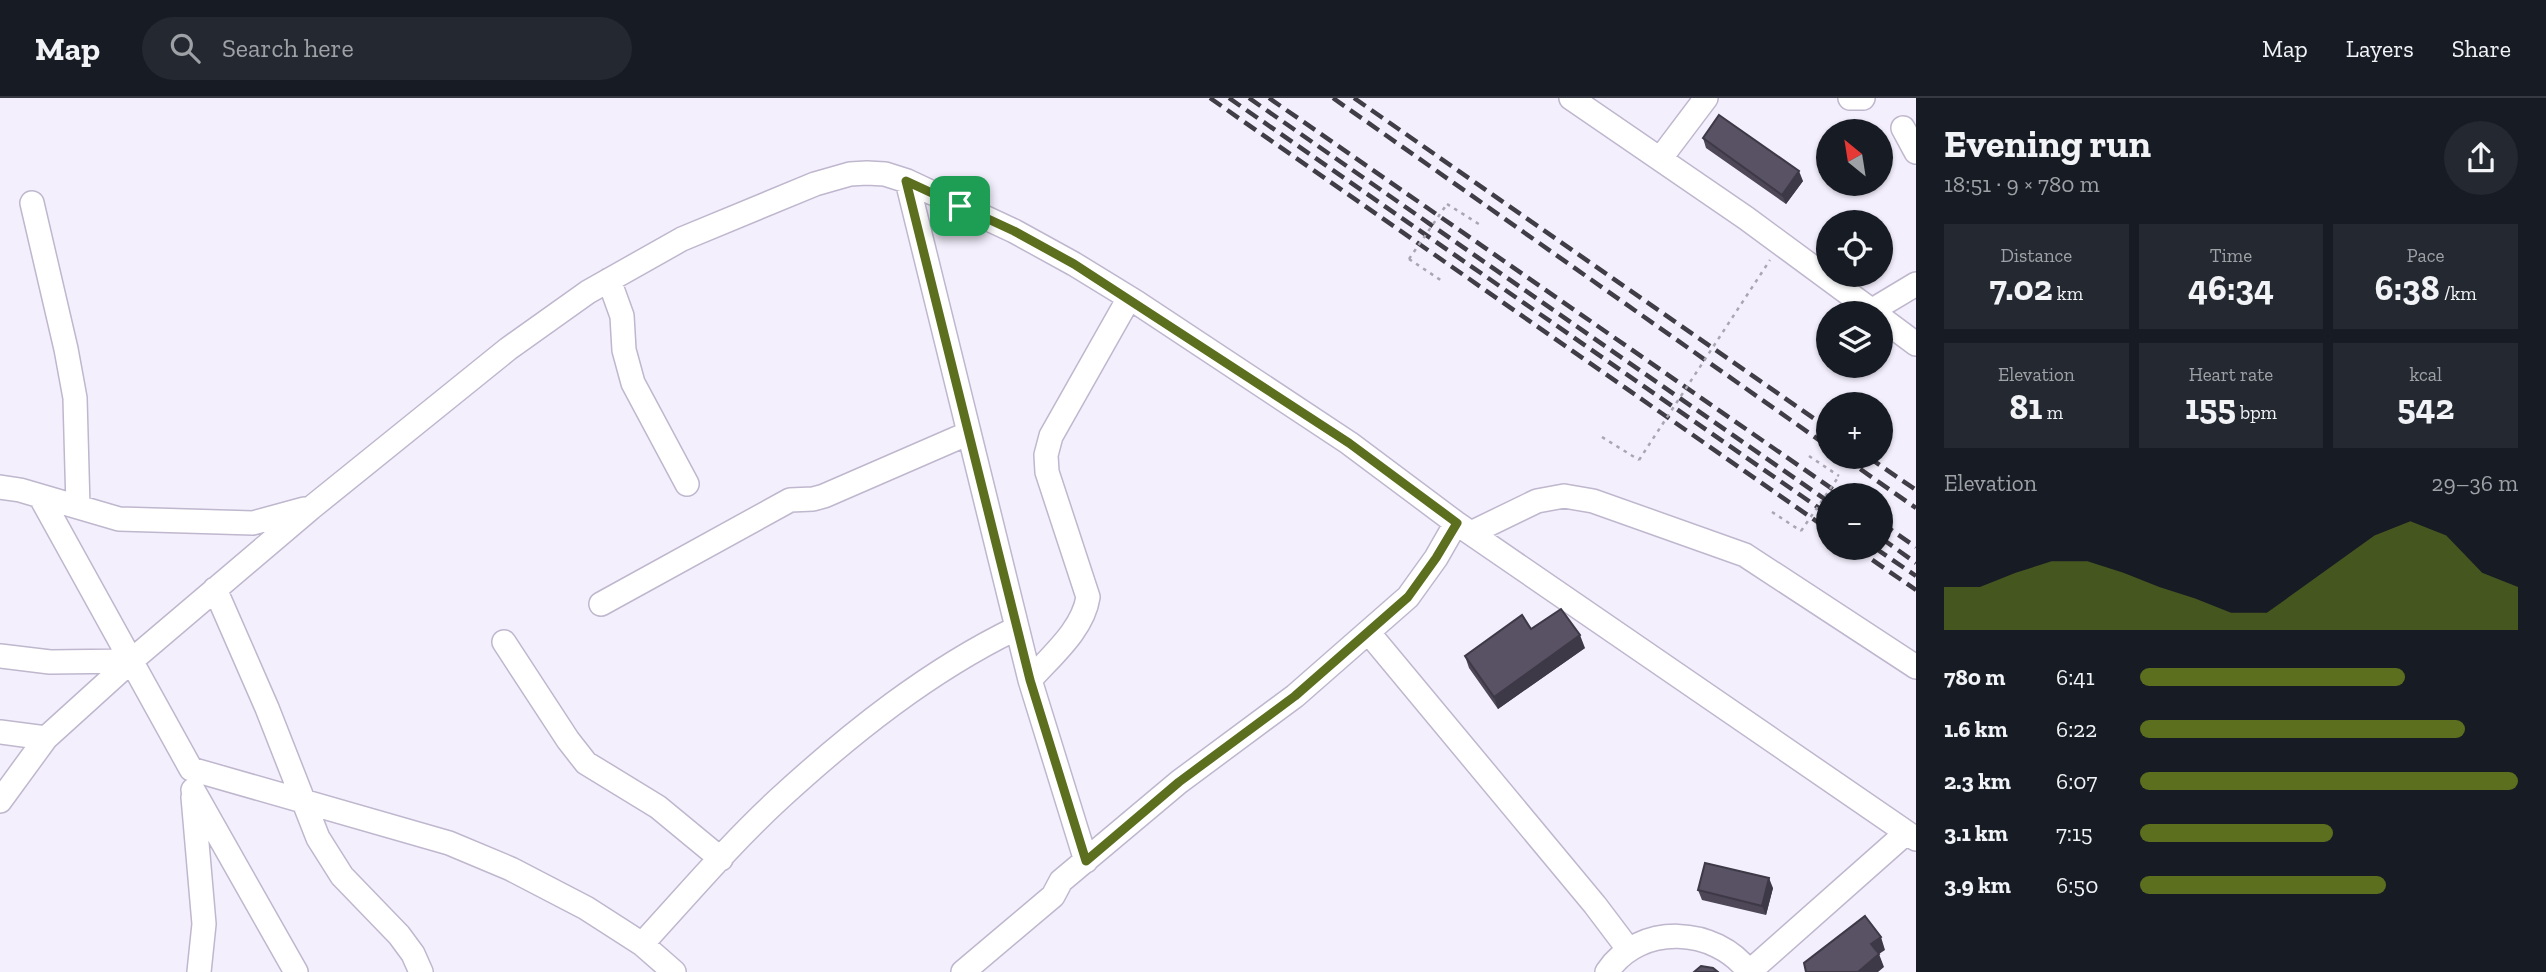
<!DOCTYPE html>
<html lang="en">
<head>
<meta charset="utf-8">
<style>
  body { margin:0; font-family:"Zilla Slab",serif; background:#242831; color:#f1f3f6; height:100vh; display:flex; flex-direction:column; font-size:26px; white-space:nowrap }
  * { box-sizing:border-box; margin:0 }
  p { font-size:23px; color:#9ea1a6 }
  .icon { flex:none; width:38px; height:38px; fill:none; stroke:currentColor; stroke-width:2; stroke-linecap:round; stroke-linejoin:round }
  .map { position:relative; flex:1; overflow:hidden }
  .details { display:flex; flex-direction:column; background:#171b24; width:630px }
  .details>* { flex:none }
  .needle { width:46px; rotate:330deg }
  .controls { position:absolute; left:1816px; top:21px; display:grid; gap:14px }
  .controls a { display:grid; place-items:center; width:77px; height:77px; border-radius:50%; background:#171b24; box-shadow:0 2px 5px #0004; font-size:35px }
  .pin { position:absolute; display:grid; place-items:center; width:60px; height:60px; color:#fff; margin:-30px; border-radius:14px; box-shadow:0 4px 10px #0006 }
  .round { display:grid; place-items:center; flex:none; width:74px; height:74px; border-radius:37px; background:#242831 }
  .summary { display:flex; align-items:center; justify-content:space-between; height:119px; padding:0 28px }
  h1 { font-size:38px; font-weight:700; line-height:52px }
  .stats { display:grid; grid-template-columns:repeat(3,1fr); gap:10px; height:119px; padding:7px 28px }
  .stats div { display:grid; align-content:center; border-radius:0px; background:#242831; text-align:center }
  .stats b { font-size:35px; font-weight:700 }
  .stats small { font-size:19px; font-weight:400 }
  .stats p { font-size:19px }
  .chart { height:196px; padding:14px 28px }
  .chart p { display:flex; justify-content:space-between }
  .chart svg { width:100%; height:126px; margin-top:7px; fill:#5b6f1e; opacity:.7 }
  ul { padding:0 28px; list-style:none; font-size:23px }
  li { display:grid; grid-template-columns:112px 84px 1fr; align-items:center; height:52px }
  li i { height:18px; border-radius:9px; background:#5b6f1e }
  header { display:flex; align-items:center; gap:42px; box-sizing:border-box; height:98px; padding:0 35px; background:#171b24; border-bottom:2px solid #363941 }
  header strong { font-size:33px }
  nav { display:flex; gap:38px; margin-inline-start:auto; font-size:24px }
  .search { width:490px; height:63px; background:#242831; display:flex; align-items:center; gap:18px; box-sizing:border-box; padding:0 24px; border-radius:38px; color:#9ea1a6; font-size:26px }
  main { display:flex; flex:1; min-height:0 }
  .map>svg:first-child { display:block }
</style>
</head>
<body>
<header>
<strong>Map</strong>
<div class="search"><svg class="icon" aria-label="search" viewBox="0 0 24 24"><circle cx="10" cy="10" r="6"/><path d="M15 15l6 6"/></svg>Search here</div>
<nav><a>Map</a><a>Layers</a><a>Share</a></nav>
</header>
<main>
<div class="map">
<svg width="1916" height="874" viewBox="0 0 1916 874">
  <rect width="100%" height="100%" fill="#f4effd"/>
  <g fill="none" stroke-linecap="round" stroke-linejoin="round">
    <defs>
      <path id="minor" d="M 1571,0 L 1746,120 L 1875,215
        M 1850,0 L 1863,0
        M 1903,30 L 1916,54
        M 1660,61 L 1706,0
        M 907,83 L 1030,582 L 1086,763
        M 32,105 L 66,251 L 75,300 L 78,409
        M 609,182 L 622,218 L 624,252 L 633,285 L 687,386
        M 1871,213 L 1916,186
        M 1881,220 L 1916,246
        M 0,389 L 20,392 L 119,421 L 253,425 L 304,411
        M 40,398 L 191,671 L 449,745 L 511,771 L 586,810 L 642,846 L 674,874
        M 1471,435 L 1537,403 L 1564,398 L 1593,403 L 1745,457 L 1916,569
        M 215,491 L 267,610 L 318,740 L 342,778 L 399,837 L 413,856 L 421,874
        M 601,506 L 790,402 L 813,401 L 824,398 L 969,335
        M 1368,534 L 1595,807 L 1629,852
        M 504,544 L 568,642 L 586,665 L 658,709 L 721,761
        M 0,558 L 50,564 L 131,563
        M 1030,582 C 1051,558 1083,532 1088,499 L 1047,374 L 1046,357 L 1051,338 L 1129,200
        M 0,634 L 46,640
        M 193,692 L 296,874
        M 193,699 L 204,826 L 199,874
        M 0,703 L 46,640 L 131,563 L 311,410 L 508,251 L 588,194 L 682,141 L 815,86 L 850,76 L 867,75 L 885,76 L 907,83 L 1014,133 L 1074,166 L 1136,204 L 1349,345 L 1456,425 L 1916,741
        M 642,846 C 687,797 731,745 780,700 C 852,634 930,572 1017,530
        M 963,874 L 1053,798 L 1061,783 L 1179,684 L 1295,598 L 1408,499 L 1436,460 L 1456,425
        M 1607,874 C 1640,824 1716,829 1749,874
        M 1749,874 L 1906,735"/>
    </defs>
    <!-- minor casing -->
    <use href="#minor" stroke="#bfb7cd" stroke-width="26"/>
    <!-- path -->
    <path stroke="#a9a5b1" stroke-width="2.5" stroke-dasharray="3.5 5" stroke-linecap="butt" d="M 1447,106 L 1482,128
      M 1409,161 L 1442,183
      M 1602,339 L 1639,362
      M 1809,358 L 1839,378
      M 1772,414 L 1801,433"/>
    <!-- minor -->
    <use href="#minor" stroke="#fff" stroke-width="23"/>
    <!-- rail -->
    <path stroke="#403d46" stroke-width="4.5" stroke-dasharray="14 7" stroke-linecap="butt" d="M 1210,0 L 1829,432
      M 1229,0 L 1829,417
      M 1249,0 L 1829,404
      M 1269,0 L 1841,397
      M 1333,0 L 1829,349
      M 1354,0 L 1829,331
      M 1843,359 L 1916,410
      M 1868,359 L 1916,392
      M 1881,425 L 1916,449
      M 1881,440 L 1916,465
      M 1855,450 L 1916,492
      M 1875,450 L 1916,478"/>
    <!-- path-bridge -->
    <path stroke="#a9a5b1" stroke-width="2.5" stroke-dasharray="3.5 5" stroke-linecap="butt" d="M 1409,161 L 1447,106
      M 1639,362 L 1770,162
      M 1801,433 L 1839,378"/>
  </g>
  <!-- wall -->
  <path fill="#4d4757" d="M 1703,40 L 1803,83 L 1786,106 L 1706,50 Z
    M 1531,531 L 1585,550 L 1498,611 L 1469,570 L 1465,558 Z
    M 1773,790 L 1766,817 L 1702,802 L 1698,792 Z"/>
  <!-- shaded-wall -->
  <path fill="#3e3947" d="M 1799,73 L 1803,83 L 1786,106 L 1782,97 Z
    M 1580,537 L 1585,550 L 1498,611 L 1494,599 Z
    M 1769,780 L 1773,790 L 1766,817 L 1762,808 Z
    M 1881,839 L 1885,852 L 1879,856 L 1884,869 L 1878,874 L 1858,874 L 1871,846 Z"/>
  <!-- building -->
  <path fill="#595265" stroke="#3e3947" stroke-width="2" d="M 1719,17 L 1799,73 L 1782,97 L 1703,40 Z
    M 1561,511 L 1580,537 L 1494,599 L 1465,558 L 1522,517 L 1531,531 Z
    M 1705,765 L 1769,780 L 1762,808 L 1698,792 Z
    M 1865,818 L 1881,839 L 1871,846 L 1879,856 L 1858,874 L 1806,874 L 1804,865 Z
    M 1701,868 L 1713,870 L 1718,874 L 1694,874 Z"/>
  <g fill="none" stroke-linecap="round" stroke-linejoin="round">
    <defs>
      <path id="route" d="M 906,83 L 1014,133 L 1074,166 L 1349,345 L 1457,425 L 1436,460 L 1408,499 L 1295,598 L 1179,684 L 1086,763 L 1030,582 Z"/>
    </defs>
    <!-- route casing -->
    <use href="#route" stroke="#fff" stroke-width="14"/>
    <!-- route -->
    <use href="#route" stroke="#5b6f1e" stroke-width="9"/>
  </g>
</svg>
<div class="controls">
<a><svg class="needle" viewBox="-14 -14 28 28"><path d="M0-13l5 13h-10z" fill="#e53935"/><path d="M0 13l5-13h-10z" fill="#9ea1a6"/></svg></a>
<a><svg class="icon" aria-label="locate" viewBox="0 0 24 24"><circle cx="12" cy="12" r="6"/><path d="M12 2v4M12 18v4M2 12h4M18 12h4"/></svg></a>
<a><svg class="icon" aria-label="layers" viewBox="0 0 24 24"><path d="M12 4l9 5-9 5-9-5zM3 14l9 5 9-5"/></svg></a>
<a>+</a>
<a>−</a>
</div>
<div class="pin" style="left:960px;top:108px;background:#1e9e55"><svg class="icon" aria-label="arrive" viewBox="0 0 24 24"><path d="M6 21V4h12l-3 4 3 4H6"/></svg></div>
</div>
<section class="details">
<div class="summary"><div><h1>Evening run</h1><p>18:51 · 9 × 780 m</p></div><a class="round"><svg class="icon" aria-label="share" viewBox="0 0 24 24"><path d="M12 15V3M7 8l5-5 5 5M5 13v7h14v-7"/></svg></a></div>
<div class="stats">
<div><p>Distance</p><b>7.02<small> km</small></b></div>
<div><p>Time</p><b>46:34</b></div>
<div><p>Pace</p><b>6:38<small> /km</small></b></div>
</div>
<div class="stats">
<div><p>Elevation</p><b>81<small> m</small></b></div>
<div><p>Heart rate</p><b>155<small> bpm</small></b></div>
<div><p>kcal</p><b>542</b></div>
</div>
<div class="chart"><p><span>Elevation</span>29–36 m</p>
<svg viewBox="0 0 160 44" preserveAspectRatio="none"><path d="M0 44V29L10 29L20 24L30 20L40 20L50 24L60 29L70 33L80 38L90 38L100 29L110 20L120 11L130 6L140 11L150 24L160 29V44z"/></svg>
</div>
<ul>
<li><b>780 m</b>6:41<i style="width:70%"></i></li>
<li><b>1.6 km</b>6:22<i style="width:86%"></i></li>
<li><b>2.3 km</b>6:07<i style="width:100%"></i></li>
<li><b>3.1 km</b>7:15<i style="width:51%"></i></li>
<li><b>3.9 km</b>6:50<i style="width:65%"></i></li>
</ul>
</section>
</main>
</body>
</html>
